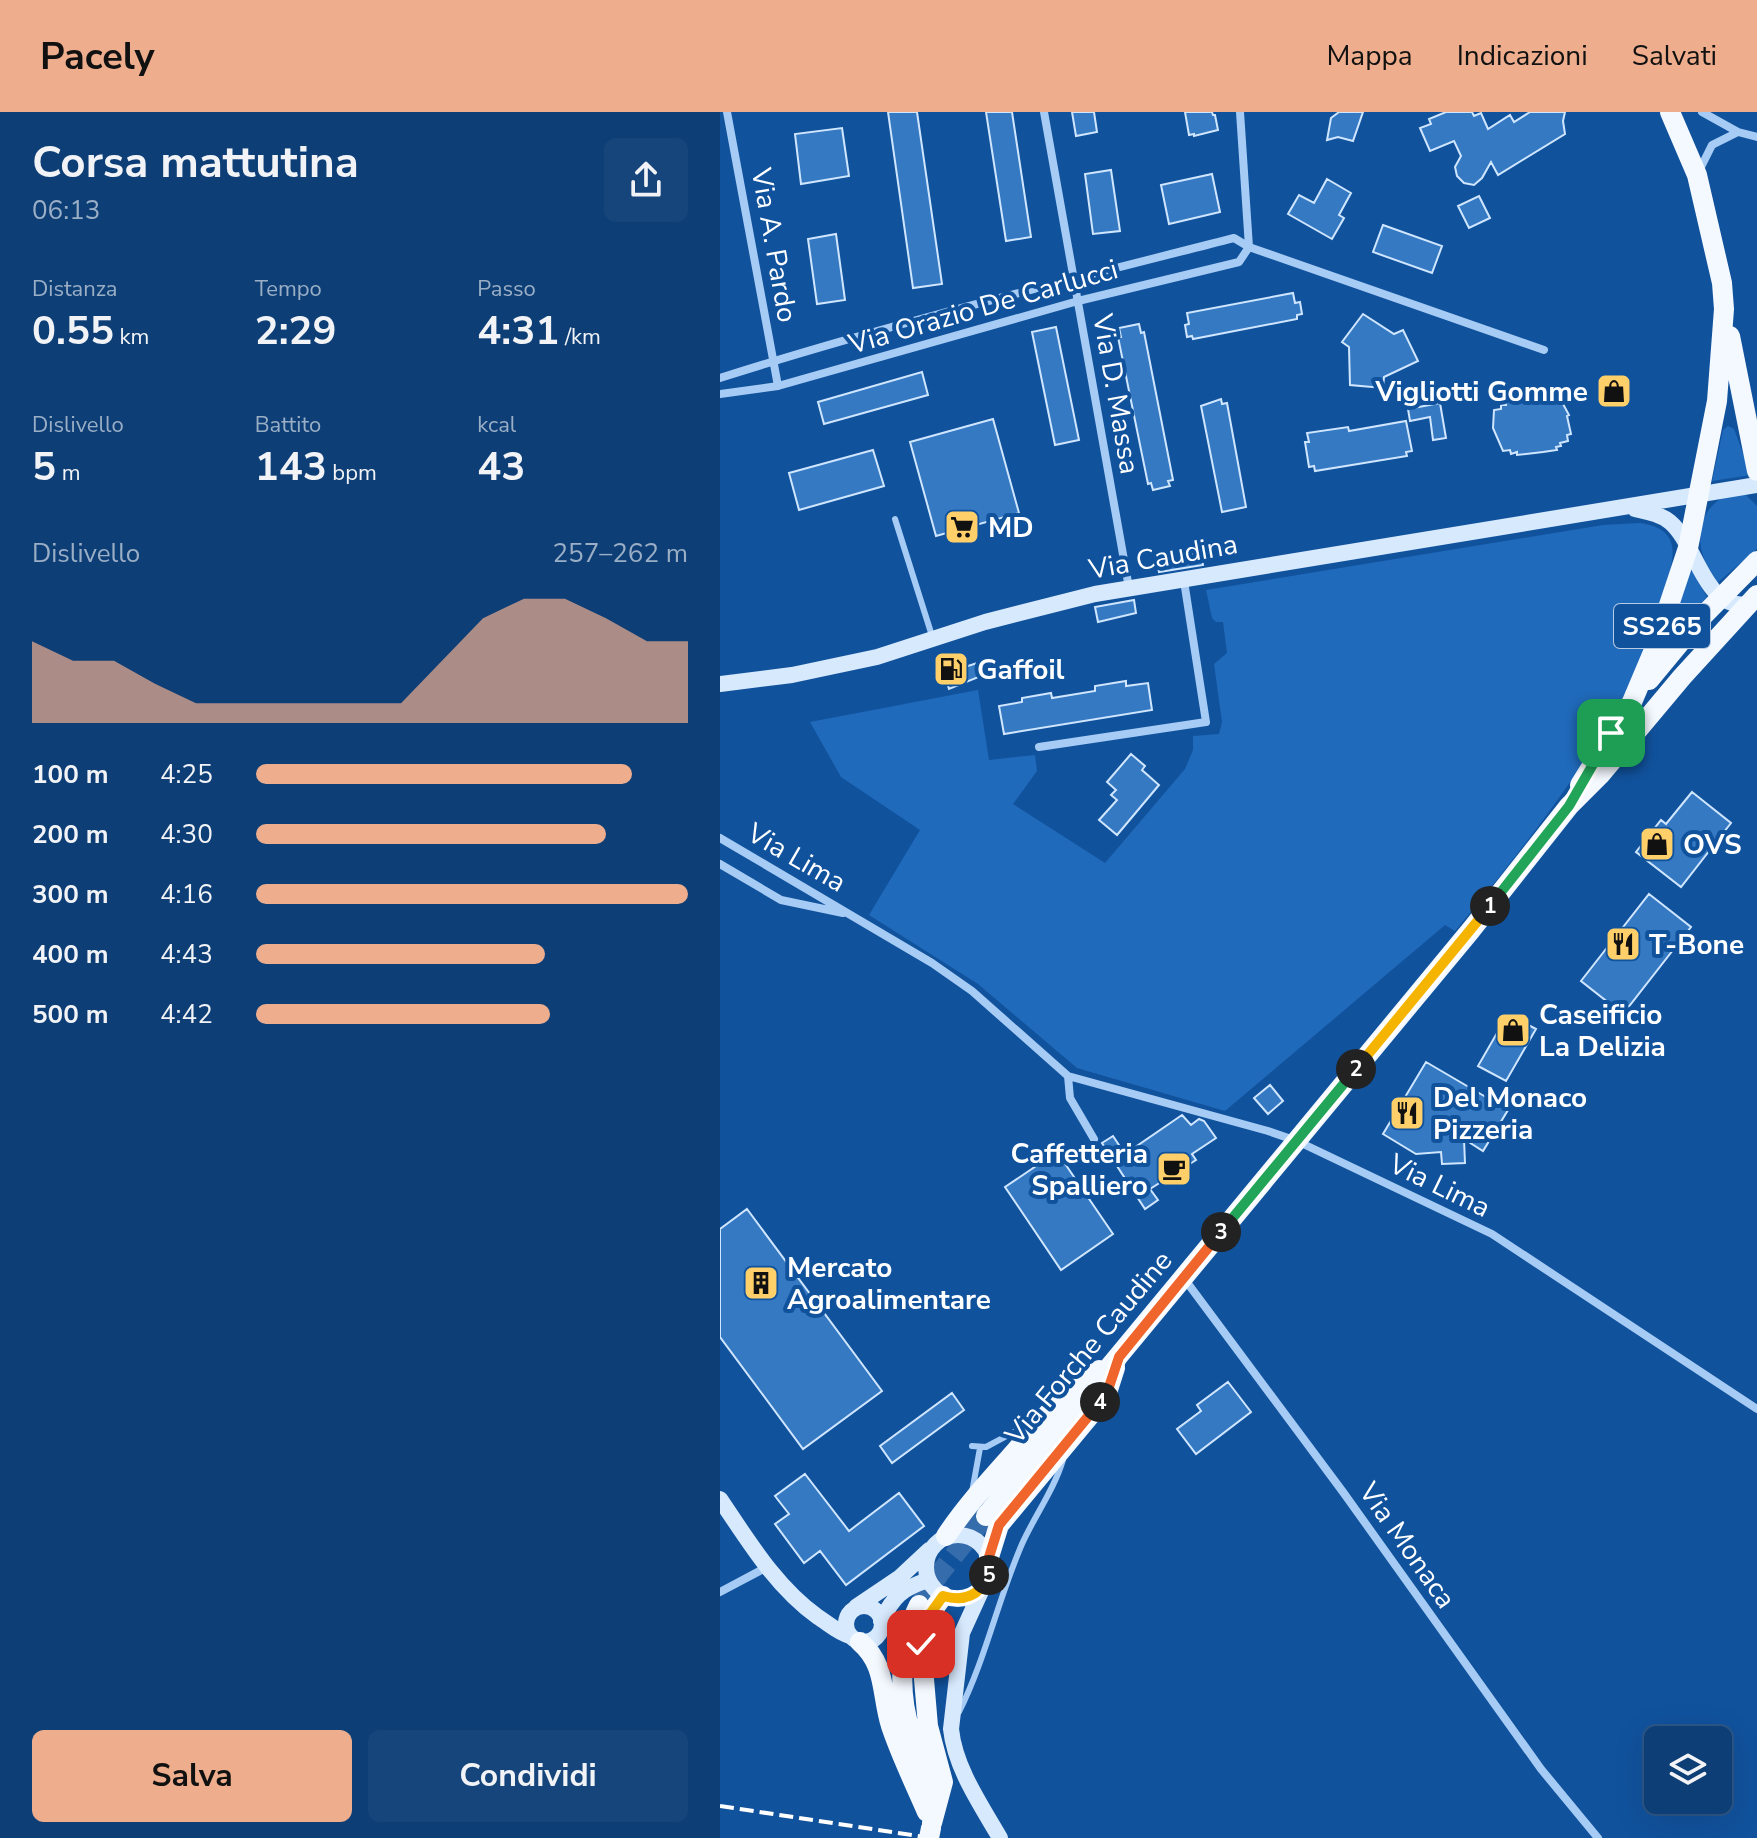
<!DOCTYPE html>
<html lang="it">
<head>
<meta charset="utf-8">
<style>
  body { margin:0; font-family:"Nunito Sans",sans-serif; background:#16457b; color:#f1f3f6; height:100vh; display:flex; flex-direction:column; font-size:30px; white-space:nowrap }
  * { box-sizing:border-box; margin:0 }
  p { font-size:26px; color:#9aaec5 }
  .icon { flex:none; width:44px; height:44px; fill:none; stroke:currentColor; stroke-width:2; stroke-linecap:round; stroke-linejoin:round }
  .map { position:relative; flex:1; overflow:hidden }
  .drawer { display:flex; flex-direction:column; background:#0d3e76; width:720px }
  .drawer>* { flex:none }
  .controls { position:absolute; left:924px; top:1614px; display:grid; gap:16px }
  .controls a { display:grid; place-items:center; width:88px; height:88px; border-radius:12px; background:#0d3e76; box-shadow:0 8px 32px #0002,0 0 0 2px #2d5788; font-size:40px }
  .pin { position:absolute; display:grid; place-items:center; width:68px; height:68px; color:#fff; margin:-34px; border-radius:16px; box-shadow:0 4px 12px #0006 }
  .km { position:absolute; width:40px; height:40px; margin:-20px; border-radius:50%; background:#222; color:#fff; font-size:22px; line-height:40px; text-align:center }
  .round { display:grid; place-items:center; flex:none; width:84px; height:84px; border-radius:12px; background:#16457b }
  .summary { display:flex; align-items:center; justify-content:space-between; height:136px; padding:0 32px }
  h1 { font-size:44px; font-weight:700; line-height:60px }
  .metrics { display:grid; grid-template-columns:repeat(3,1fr); gap:12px; height:136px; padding:8px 32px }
  .metrics div { display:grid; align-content:center }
  .metrics b { font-size:40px; font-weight:700 }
  .metrics small { font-size:22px; font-weight:400 }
  .metrics p { font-size:22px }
  .chart { height:224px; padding:16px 32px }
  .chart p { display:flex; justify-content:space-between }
  .chart svg { width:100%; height:144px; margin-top:8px; fill:#eead8d; opacity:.7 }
  .action { display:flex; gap:16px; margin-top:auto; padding:16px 32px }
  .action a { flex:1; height:92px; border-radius:12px; background:#eead8d; color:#111; font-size:32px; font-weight:700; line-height:92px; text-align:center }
  .action a+a { background:#16457b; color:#f1f3f6 }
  ul { padding:0 32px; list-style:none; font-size:26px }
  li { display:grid; grid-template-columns:128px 96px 1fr; align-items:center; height:60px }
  li i { height:20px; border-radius:10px; background:#eead8d }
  header { display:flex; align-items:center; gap:48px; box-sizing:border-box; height:112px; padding:0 40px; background:#eead8d; color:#111 }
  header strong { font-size:38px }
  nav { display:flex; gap:44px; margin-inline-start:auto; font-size:28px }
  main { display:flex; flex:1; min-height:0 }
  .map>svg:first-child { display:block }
</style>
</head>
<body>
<header>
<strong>Pacely</strong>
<nav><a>Mappa</a><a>Indicazioni</a><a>Salvati</a></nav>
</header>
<main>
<section class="drawer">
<div class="summary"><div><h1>Corsa mattutina</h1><p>06:13</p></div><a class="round"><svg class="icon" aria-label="share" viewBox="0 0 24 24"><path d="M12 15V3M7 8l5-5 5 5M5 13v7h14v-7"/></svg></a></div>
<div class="metrics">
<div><p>Distanza</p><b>0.55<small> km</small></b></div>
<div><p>Tempo</p><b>2:29</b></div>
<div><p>Passo</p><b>4:31<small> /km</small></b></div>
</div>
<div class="metrics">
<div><p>Dislivello</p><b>5<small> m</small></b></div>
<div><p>Battito</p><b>143<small> bpm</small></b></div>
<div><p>kcal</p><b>43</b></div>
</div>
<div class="chart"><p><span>Dislivello</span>257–262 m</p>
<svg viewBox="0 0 160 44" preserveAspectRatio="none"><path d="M0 44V19L10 25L20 25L30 32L40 38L50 38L60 38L70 38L80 38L90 38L100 25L110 12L120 6L130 6L140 12L150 19L160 19V44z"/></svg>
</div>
<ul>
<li><b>100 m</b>4:25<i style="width:87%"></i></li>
<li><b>200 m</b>4:30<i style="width:81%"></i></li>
<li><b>300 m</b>4:16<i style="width:100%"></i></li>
<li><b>400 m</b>4:43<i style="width:67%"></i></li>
<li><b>500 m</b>4:42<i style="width:68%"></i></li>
</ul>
<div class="action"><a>Salva</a><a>Condividi</a></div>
</section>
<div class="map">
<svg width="1037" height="1726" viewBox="0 0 1037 1726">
  <rect width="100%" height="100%" fill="#11529d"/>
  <!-- green -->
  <path fill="#206abb" d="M 1008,314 L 1014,317 L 1031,363 L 992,369 L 1003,318 Z
    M 1025,382 L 1037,394 L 1037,437 L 997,471 C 978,445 970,409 1000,387 C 1006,383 1017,383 1025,382 Z
    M 920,411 C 969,418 951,455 941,487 C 933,510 928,536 918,557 C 874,647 799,742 735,819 L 725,813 L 505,999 L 357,956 L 258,872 L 149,803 L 200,718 L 121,665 L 90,610 L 258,578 L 269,648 L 315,643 L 317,659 L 293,692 L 385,751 L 465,657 L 473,638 L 473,624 L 499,622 L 502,610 L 494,552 L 507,541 L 503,510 L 496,510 L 492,506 L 486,478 L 883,413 Z
    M 972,459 L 987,485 L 949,524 L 968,461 Z"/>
  <!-- building -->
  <path fill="#3579c3" stroke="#cfe6fe" stroke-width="2" d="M 168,0 L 197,0 L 222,172 L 193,176 Z
    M 266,0 L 292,0 L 311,125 L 286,129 Z
    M 352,0 L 374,0 L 377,20 L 356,24 Z
    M 465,0 L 492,0 L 493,3 L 495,3 L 498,18 L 474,24 L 474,22 L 469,23 Z
    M 619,0 L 643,0 L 633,29 L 618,25 L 607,28 L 611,6 Z
    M 726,0 L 752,0 L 754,4 L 761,1 L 768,17 L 790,3 L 794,10 L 810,0 L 845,0 L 843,9 L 845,22 L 778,63 L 771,50 L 762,66 L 754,73 L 744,71 L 737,64 L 735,55 L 741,44 L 734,29 L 710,39 L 700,16 L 711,12 L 709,7 Z
    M 122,16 L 129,64 L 81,72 L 75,22 Z
    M 391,58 L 400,119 L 373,122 L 365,62 Z
    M 492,62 L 500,100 L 449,112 L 441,73 Z
    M 607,67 L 631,81 L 619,103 L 624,106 L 612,127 L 568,102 L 579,83 L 594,91 Z
    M 759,84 L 770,106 L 749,116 L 738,94 Z
    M 663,113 L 722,134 L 712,161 L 653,140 Z
    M 116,122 L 125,188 L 97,192 L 88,127 Z
    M 573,181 L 575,191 L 580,190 L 582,202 L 577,203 L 577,207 L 473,227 L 472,224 L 467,225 L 465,213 L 469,212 L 467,201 Z
    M 643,202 L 674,222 L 683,218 L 698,249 L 664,265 L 663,276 L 630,273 L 629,235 L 622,230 Z
    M 419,212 L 421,221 L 424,220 L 453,368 L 448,369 L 450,374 L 433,378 L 431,371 L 428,372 L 398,225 L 401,225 L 399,216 Z
    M 336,215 L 359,328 L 335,333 L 312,220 Z
    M 202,260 L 208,283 L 104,312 L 98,290 Z
    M 829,285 L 834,291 L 842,290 L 849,303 L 847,304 L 851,322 L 847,323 L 848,329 L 840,331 L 841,334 L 836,335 L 837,338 L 823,340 L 797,343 L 797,340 L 791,342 L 790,338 L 783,339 L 773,316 L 774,298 L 781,297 L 781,293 L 786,293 L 786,289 Z
    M 501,287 L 502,292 L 507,291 L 526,395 L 502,400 L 481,294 Z
    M 720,291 L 726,326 L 713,328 L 710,305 L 690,309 L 688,297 Z
    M 273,307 L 299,401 L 216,424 L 190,330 Z
    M 686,309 L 692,339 L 686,340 L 687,344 L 595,359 L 594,354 L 589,355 L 585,330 L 589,330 L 587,321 L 628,315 L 629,319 Z
    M 153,338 L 164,374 L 79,398 L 69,361 Z
    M 481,440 L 483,453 L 439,460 L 437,449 Z
    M 414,488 L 416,501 L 378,510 L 375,495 Z
    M 234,541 L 239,557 L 257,551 L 261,564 L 229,577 L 219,545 Z
    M 406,569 L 406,574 L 428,571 L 432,598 L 284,622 L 279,594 L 302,590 L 302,586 L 331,581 L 332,586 L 375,579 L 375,574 Z
    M 411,642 L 425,654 L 422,658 L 439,673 L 397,723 L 379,708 L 397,688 L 391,683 L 396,678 L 387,670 Z
    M 972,680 L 1011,711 L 961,775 L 916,740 L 941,708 L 946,712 Z
    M 929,782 L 971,815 L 903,902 L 861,869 Z
    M 788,902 L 816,917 L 786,969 L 758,954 Z
    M 706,950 L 788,998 L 763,1039 L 744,1027 L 745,1051 L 722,1052 L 721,1040 L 696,1042 L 663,1022 Z
    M 550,973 L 563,989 L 548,1002 L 534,986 Z
    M 462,1003 L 471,1013 L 479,1007 L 484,1009 L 496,1026 L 472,1042 L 476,1048 L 430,1077 L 438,1088 L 425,1097 L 382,1031 L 393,1024 L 405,1042 Z
    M 337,1040 L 393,1122 L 341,1158 L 285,1075 Z
    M 27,1097 L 162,1279 L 83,1337 L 0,1225 L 0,1117 Z
    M 508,1270 L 531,1300 L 476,1342 L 457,1317 L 481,1299 L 477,1293 Z
    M 232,1281 L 244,1298 L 172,1351 L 160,1334 Z
    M 85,1362 L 129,1419 L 179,1381 L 204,1414 L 126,1473 L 100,1439 L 84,1451 L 55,1412 L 69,1402 L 55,1384 Z"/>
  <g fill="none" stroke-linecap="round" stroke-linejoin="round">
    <!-- primary-tunnel -->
    <path stroke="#356cac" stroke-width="20" stroke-dasharray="20 10" stroke-linecap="butt" d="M 199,1493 L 219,1462 L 266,1404"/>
    <!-- lane -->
    <path stroke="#a6ccf5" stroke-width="6" d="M 175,407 L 213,527
      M 252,1334 L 266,1335 L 307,1313
      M 252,1380 L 260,1336
      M 239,1600 C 266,1546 278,1487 302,1432 C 315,1403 334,1378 343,1348"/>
    <!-- street -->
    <path stroke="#a6ccf5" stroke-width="8" d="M 7,0 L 58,274
      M 324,0 L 409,476
      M 982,0 L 1018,20
      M 979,59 L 992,33 L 1018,20 L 1037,25
      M 0,266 C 169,212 342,170 514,126 L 529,135 L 824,238
      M 0,282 L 58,274 L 358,189 L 519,150 L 529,135 L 520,0
      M 319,635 L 486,610 L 464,469
      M 0,726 L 212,851 L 252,879 L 348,964 L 548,1019 L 577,1029 L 772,1122 L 1037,1297
      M 0,752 L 61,788 L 123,801
      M 348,964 L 350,986 L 374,1027
      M 463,1165 L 623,1380 L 821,1657 L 878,1726
      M 0,1480 L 47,1455"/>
    <!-- secondary -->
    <path stroke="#d7e9fd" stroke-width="16" d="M 915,397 C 928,400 940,402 950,410 C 978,434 982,495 1027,493
      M 0,572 L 72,563 L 157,545 L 265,510 L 375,482 L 1037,373
      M 0,1387 C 29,1430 56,1475 98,1505 C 109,1512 117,1520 130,1524
      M206 1455a32 32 0 1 1 64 0a32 32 0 1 1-64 0Z
      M 263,1475 L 242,1521 L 231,1617 C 235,1656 261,1693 280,1726
      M126 1512a18 18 0 1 1 36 0a18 18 0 1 1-36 0Z
      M 136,1495 L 179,1466 L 209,1438
      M 161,1509 C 174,1484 181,1477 208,1468"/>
    <!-- primary -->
    <path stroke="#f4f9ff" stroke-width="20" d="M 1010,224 L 1037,359
      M 929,568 L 977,510 L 1037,449
      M 860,673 L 912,590 L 934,538 L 968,436 L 997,289 L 1004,197 L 1002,171 L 977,63 L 950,0
      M 266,1404 L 751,818 L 849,694 L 880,663 L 962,565 L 1037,483
      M 226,1424 C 246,1394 270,1368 294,1341 C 320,1310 345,1279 379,1258
      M 269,1445 L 279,1413 L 386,1284 L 395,1256
      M 199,1493 C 180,1531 177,1580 191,1621 C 200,1644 212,1666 212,1692
      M 140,1530 C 167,1553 161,1583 171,1614 C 181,1644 195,1672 207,1700
      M 212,1711 L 223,1670 L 208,1614 L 201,1532 L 210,1502 L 223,1484"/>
    <!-- rail -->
    <path stroke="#fff" stroke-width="4" stroke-dasharray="14 6" stroke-linecap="butt" d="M 0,1694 L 211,1726"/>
    <!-- primary-bridge -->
    <path stroke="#f4f9ff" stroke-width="20" d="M 209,1726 L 211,1716"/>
  </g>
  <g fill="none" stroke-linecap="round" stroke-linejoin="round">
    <defs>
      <path id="split-1" d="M 770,794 L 849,694 L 891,621"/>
      <path id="split-2" d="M 636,957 L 770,794"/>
      <path id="split-3" d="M 501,1120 L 636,957"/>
      <path id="split-4" d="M 380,1290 L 386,1284 L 399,1245 L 501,1120"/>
      <path id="split-5" d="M 269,1463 L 269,1445 L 279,1413 L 380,1290"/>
      <path id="split-6" d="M 201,1532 L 210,1502 L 223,1484 C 244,1490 260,1484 269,1463"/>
    </defs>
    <!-- split-1 casing -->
    <use href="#split-1" stroke="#fff" stroke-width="16"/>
    <!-- split-2 casing -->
    <use href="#split-2" stroke="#fff" stroke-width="16"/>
    <!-- split-3 casing -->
    <use href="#split-3" stroke="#fff" stroke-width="16"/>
    <!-- split-4 casing -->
    <use href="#split-4" stroke="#fff" stroke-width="16"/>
    <!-- split-5 casing -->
    <use href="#split-5" stroke="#fff" stroke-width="16"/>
    <!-- split-6 casing -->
    <use href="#split-6" stroke="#fff" stroke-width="16"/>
    <!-- split-1 -->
    <use href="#split-1" stroke="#22a559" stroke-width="10"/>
    <!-- split-2 -->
    <use href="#split-2" stroke="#f5b400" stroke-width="10"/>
    <!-- split-3 -->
    <use href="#split-3" stroke="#22a559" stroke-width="10"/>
    <!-- split-4 -->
    <use href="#split-4" stroke="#f0652b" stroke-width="10"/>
    <!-- split-5 -->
    <use href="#split-5" stroke="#f0652b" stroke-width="10"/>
    <!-- split-6 -->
    <use href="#split-6" stroke="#f5b400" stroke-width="10"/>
  </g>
  <!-- icons -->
  <defs>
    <symbol id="shop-square" viewBox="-11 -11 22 22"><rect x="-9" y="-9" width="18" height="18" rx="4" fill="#ffd06a" stroke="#11529d"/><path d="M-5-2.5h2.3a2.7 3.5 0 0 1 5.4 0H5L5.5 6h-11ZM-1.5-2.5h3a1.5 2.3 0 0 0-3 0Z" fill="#111"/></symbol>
    <symbol id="supermarket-square" viewBox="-11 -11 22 22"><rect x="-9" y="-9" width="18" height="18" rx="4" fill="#ffd06a" stroke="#11529d"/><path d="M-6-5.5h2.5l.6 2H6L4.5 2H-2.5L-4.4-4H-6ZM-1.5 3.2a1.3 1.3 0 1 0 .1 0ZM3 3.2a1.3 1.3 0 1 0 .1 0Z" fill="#111"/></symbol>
    <symbol id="fuel-square" viewBox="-11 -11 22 22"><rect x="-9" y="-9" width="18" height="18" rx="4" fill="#ffd06a" stroke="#11529d"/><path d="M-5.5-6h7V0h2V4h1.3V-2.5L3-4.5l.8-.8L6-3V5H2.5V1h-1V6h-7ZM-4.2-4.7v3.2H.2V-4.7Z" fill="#111"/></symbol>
    <symbol id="restaurant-square" viewBox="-11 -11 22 22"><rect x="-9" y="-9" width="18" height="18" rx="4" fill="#ffd06a" stroke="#11529d"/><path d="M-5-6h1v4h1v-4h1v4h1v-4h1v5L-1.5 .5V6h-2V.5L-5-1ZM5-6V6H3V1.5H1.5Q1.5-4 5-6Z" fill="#111"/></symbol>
    <symbol id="cafe-square" viewBox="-11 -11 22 22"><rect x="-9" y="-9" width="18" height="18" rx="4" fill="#ffd06a" stroke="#11529d"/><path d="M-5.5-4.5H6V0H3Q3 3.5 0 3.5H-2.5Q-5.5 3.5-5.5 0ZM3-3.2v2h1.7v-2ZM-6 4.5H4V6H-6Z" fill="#111"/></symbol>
    <symbol id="building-square" viewBox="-11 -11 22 22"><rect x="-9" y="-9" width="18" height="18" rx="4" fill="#ffd06a" stroke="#11529d"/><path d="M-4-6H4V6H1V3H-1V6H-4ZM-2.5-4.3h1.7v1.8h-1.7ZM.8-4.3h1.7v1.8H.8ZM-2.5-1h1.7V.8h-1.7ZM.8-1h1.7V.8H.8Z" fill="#111"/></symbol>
  </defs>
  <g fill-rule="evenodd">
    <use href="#shop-square" x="874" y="259" width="40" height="40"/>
    <use href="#supermarket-square" x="222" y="395" width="40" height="40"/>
    <use href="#fuel-square" x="211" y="537" width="40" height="40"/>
    <use href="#shop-square" x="917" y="712" width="40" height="40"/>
    <use href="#restaurant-square" x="883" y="812" width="40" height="40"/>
    <use href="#shop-square" x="773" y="898" width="40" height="40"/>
    <use href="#restaurant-square" x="667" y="981" width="40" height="40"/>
    <use href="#cafe-square" x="434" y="1037" width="40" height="40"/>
    <use href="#building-square" x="21" y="1151" width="40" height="40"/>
  </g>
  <g text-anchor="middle" stroke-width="8" stroke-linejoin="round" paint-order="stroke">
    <!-- shield labels -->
    <rect fill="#11529d" stroke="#b8cbe2" stroke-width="2" x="894" y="492" width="96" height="44" rx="6"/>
    <g font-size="26" font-weight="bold" fill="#fff">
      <text x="942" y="523">SS265</text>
    </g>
    <!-- street labels -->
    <g font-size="28" fill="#fff" stroke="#11529d">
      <text transform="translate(55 133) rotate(80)" y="10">Via A. Pardo</text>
      <text transform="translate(263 194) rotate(-16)" y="10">Via Orazio De Carlucci</text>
      <text transform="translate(397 282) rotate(80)" y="10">Via D. Massa</text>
      <text transform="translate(443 444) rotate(-10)" y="10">Via Caudina</text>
      <text transform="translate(77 745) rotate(30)" y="10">Via Lima</text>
      <text transform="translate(720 1073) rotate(26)" y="10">Via Lima</text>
      <text transform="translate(368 1235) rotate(-50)" y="10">Via Forche Caudine</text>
      <text transform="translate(688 1433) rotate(55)" y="10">Via Monaca</text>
    </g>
    <!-- poi labels -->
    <g font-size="28" font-weight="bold" fill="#fff" stroke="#11529d" text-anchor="start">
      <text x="868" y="289" text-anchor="end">Vigliotti Gomme</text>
      <text x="268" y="425">MD</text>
      <text x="257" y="567">Gaffoil</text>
      <text x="963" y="742">OVS</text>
      <text x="929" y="842">T-Bone</text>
      <text x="819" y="912">Caseificio<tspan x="819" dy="32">La Delizia</tspan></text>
      <text x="713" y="995">Del Monaco<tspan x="713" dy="32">Pizzeria</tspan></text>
      <text x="428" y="1051" text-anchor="end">Caffetteria<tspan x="428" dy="32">Spalliero</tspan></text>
      <text x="67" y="1165">Mercato<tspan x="67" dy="32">Agroalimentare</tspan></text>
    </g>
  </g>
</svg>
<div class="controls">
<a><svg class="icon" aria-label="layers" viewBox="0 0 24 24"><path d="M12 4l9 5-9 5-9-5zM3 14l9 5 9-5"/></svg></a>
</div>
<div class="pin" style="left:891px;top:621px;background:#1e9e55"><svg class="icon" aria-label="arrive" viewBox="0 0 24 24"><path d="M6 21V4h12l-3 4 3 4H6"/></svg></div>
<div class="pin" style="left:201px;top:1532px;background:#d93025"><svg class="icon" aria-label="check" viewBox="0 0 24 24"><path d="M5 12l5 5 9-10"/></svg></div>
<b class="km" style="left:770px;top:794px">1</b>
<b class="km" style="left:636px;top:957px">2</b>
<b class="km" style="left:501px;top:1120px">3</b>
<b class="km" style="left:380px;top:1290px">4</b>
<b class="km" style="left:269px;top:1463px">5</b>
</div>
</main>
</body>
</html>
